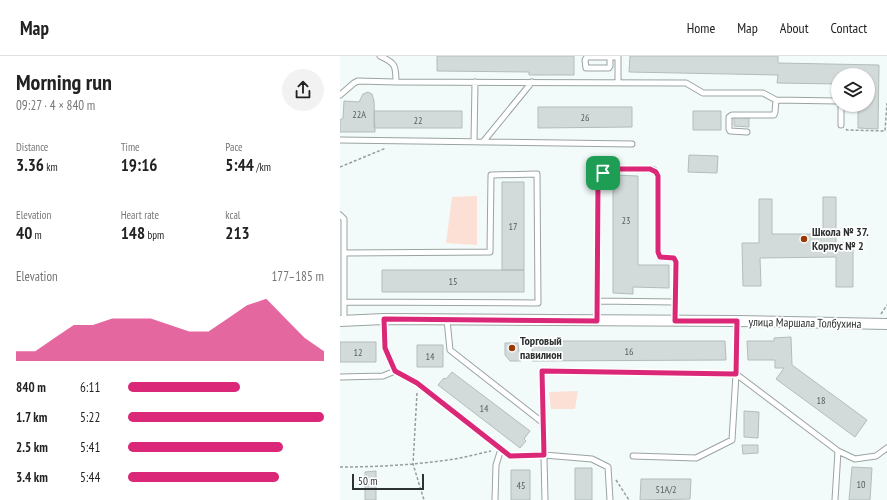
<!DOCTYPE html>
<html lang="en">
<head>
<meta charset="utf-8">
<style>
  body { margin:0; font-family:"PT Sans Narrow",sans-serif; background:#f2f2f2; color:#222; height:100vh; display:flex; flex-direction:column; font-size:15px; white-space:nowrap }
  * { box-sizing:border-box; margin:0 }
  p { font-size:13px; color:#767676 }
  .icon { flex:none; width:22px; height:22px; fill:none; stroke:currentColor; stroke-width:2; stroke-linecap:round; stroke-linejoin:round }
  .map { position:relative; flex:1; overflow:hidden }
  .panel { display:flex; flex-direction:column; background:#fff; width:340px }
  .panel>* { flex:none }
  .buttons { position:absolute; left:491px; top:12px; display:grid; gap:8px }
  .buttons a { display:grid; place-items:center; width:44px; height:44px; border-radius:50%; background:#fff; box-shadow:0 1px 3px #0004; font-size:20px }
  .scale { position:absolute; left:12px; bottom:10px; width:72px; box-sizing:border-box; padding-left:4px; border:2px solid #2e3131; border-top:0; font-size:11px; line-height:14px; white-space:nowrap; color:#2e3131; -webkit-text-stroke:3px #fff; paint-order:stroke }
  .pin { position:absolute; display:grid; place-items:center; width:34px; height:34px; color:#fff; margin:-17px; border-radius:8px; box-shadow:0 2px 6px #0006 }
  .round { display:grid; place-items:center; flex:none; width:42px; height:42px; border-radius:21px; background:#f2f2f2 }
  .summary { display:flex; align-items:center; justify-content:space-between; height:68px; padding:0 16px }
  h1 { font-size:22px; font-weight:600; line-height:30px }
  .stats { display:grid; grid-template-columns:repeat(3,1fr); gap:6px; height:68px; padding:4px 16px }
  .stats div { display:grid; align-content:center }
  .stats b { font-size:17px; font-weight:600 }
  .stats small { font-size:11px; font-weight:400 }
  .stats p { font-size:11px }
  .chart { height:112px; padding:8px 16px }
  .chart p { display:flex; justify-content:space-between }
  .chart svg { width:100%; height:72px; margin-top:4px; fill:#db2777; opacity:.7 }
  ul { padding:0 16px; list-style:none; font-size:13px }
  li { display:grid; grid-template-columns:64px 48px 1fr; align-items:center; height:30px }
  li i { height:10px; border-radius:5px; background:#db2777 }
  header { display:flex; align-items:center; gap:24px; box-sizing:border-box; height:56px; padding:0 20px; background:#fff; border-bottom:1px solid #e0e0e0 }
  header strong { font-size:19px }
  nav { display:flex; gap:22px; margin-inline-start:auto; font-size:14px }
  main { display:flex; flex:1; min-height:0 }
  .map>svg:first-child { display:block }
</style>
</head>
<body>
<header>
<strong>Map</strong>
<nav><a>Home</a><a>Map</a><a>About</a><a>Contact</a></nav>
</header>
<main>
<section class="panel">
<div class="summary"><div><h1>Morning run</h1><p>09:27 · 4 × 840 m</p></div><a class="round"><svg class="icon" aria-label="share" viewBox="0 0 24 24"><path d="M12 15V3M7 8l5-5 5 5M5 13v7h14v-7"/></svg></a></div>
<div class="stats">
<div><p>Distance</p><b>3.36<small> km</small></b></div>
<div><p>Time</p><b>19:16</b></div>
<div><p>Pace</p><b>5:44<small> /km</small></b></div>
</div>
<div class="stats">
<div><p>Elevation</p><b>40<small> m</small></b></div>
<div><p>Heart rate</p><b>148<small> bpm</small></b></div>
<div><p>kcal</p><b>213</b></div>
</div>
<div class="chart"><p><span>Elevation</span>177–185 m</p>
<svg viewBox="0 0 160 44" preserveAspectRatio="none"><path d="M0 44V38L10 38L20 30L30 22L40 22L50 18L60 18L70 18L80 22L90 26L100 26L110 18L120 10L130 6L140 18L150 30L160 38V44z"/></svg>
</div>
<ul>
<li><b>840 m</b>6:11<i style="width:57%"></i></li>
<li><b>1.7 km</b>5:22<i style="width:100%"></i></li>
<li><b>2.5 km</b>5:41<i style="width:79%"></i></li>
<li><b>3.4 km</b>5:44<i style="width:77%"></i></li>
</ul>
</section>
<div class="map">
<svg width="547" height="444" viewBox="0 0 547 444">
  <rect width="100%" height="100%" fill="#f2fbfa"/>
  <!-- green -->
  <path fill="#fde0d5" d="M 137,140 L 137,189 L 106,187 L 112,141 Z
    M 238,335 L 235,353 L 211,353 L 209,336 Z"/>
  <!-- building -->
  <path fill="#d2dbda" stroke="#b3bcbb" d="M 97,0 L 234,0 L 234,19 L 189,19 L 189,16 L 97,15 Z
    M 290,0 L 438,0 L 438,7 L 539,9 L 538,73 L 518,72 L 518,49 L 528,49 L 528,19 L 498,19 L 498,28 L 437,27 L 438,19 L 289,16 Z
    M 28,36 L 32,38 L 34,45 L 35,76 L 0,76 L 0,64 L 3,62 L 4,45 L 19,46 L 23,38 Z
    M 198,51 L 292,51 L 292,71 L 198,72 Z
    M 34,55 L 122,55 L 122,72 L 34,72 Z
    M 353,55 L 381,55 L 381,74 L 353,74 Z
    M 394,61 L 409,62 L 409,71 L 394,70 Z
    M 349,99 L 378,100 L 377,117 L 348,116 Z
    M 273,119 L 298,120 L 298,209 L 329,209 L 329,232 L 293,231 L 293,238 L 273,237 Z
    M 162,126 L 184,126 L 184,214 L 162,214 Z
    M 483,141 L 496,141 L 496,187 L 513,187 L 513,231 L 496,231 L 496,201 L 420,202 L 421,230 L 403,230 L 402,187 L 419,187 L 419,143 L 432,143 L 432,178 L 483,178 Z
    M 42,214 L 184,214 L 184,236 L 42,236 Z
    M 451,281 L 452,309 L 527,364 L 515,381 L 436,323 L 444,312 L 435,312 L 435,304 L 408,304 L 407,285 L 434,285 L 434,282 Z
    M 192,285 L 385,285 L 386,304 L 192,305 Z
    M 0,286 L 36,286 L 36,306 L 0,306 Z
    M 165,287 L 178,287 L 179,297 L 181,298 L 181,305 L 170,305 L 165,299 Z
    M 77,289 L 103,289 L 103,311 L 77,311 Z
    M 112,316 L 190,375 L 184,383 L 186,385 L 180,392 L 98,329 L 104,322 L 106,323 Z
    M 404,355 L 419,356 L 418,382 L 404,381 Z
    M 402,389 L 418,389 L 418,397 L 403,398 Z
    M 512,411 L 532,412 L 530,444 L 509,444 Z
    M 235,412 L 252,412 L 252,444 L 235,444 Z
    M 171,414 L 190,414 L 190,444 L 171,444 Z
    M 36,415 L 36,444 L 25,444 L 25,416 Z
    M 301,423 L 351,423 L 350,443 L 300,444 Z"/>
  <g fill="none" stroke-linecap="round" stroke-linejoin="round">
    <defs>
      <path id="service" d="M 40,0 C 55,7 56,9 56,26 L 346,27 L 363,37 L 423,37 L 436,44 L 498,45
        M 270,1 L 270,10 L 269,12 L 246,12 L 245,4 L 247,1 L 278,1
        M 278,27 L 278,0
        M 0,39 L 14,27 L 18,25 L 56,26
        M 501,49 L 501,69
        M 407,76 L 390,75 L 389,73 L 389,61 L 392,59 L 434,59 L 435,56 L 436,44
        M 0,84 L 292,88
        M 134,86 L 135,26
        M 143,86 L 192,26
        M 0,159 L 4,163 L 4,264
        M 4,197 L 150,196 L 151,119 L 197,118 L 198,247 L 4,246
        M 257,245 L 335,246
        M 44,263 L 45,292 L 55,315 L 77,327 L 170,400 L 204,399 L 252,403 L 268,411 L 270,444
        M 107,264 L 110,294 L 202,366
        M 257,265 L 258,127 L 263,117 L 269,113 L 310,113 L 314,114 L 318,120 L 318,196 L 320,201 L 334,202 L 336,206 L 335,265
        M 396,318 L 498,395 L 495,444
        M 0,321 L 43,320 L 55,315
        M 498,395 L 515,403 L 536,400 L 547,392
        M 293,400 L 356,402 L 392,384 L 396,318
        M 155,444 L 156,409 L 161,393
        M 205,444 L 202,315 L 396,318 L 397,265"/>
      <path id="minor" d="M 0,265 L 44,263 L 397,265 L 547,268"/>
    </defs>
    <!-- service casing -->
    <use href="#service" stroke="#9ba3a3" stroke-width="7"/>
    <!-- minor casing -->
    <use href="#minor" stroke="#9ba3a3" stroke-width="12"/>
    <!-- path -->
    <path stroke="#979d9c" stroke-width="1.5" stroke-dasharray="3 2" stroke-linecap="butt" d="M 506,73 L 507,74 L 545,75 L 547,47
      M 0,111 L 46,92
      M 541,258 L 547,249
      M 77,337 L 73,408 L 84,444
      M 0,411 C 36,411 72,409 108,404 C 123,402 137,398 151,395
      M 276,424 L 289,444"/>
    <!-- service -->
    <use href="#service" stroke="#fff" stroke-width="5"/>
    <!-- minor -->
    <use href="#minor" stroke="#fff" stroke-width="10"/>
  </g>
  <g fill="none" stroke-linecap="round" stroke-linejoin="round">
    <defs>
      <path id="route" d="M 268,113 L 310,113 L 316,116 L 318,120 L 318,196 L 320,201 L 334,202 L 336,206 L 335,265 L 397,265 L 396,318 L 202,315 L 204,399 L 170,400 L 77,327 L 55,315 L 45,292 L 44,263 L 257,265 L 258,127 L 263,117 Z"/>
    </defs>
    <!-- route casing -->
    <use href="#route" stroke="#fff" stroke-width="8"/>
    <!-- route -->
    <use href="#route" stroke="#db2777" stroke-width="5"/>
  </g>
  <!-- markers -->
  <g fill="#9c3803" stroke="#fff" stroke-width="1.5">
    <circle cx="464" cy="183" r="4"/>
    <circle cx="172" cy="292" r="4"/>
  </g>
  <g text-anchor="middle" stroke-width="3.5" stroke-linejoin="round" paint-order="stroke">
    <!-- number labels -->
    <g font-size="10" fill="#575c5b">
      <text x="19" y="62">22А</text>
      <text x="245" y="65">26</text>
      <text x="78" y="68">22</text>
      <text x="286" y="168">23</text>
      <text x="173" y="174">17</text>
      <text x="113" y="229">15</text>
      <text x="289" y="299">16</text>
      <text x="18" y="300">12</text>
      <text x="90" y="304">14</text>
      <text x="481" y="348">18</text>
      <text x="144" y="356">14</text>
      <text x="521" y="432">10</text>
      <text x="181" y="433">45</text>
      <text x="326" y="437">51А/2</text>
    </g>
    <!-- poi labels -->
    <g font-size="12" font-weight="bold" fill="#2e3131" stroke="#fff" text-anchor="start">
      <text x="472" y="180">Школа № 37.<tspan x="472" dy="14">Корпус № 2</tspan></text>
      <text x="180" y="289">Торговый<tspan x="180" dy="14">павилион</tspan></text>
    </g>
    <!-- street labels -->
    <g font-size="12" fill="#2e3131" stroke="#fff">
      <text transform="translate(465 267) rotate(1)" y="4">улица Маршала Толбухина</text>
    </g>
  </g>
</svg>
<div class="buttons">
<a><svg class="icon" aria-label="layers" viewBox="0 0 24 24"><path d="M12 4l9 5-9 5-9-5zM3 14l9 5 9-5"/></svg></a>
</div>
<div class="scale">50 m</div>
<div class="pin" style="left:263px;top:117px;background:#1e9e55"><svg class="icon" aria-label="arrive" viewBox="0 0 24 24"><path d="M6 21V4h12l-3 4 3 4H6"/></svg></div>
</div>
</main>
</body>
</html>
